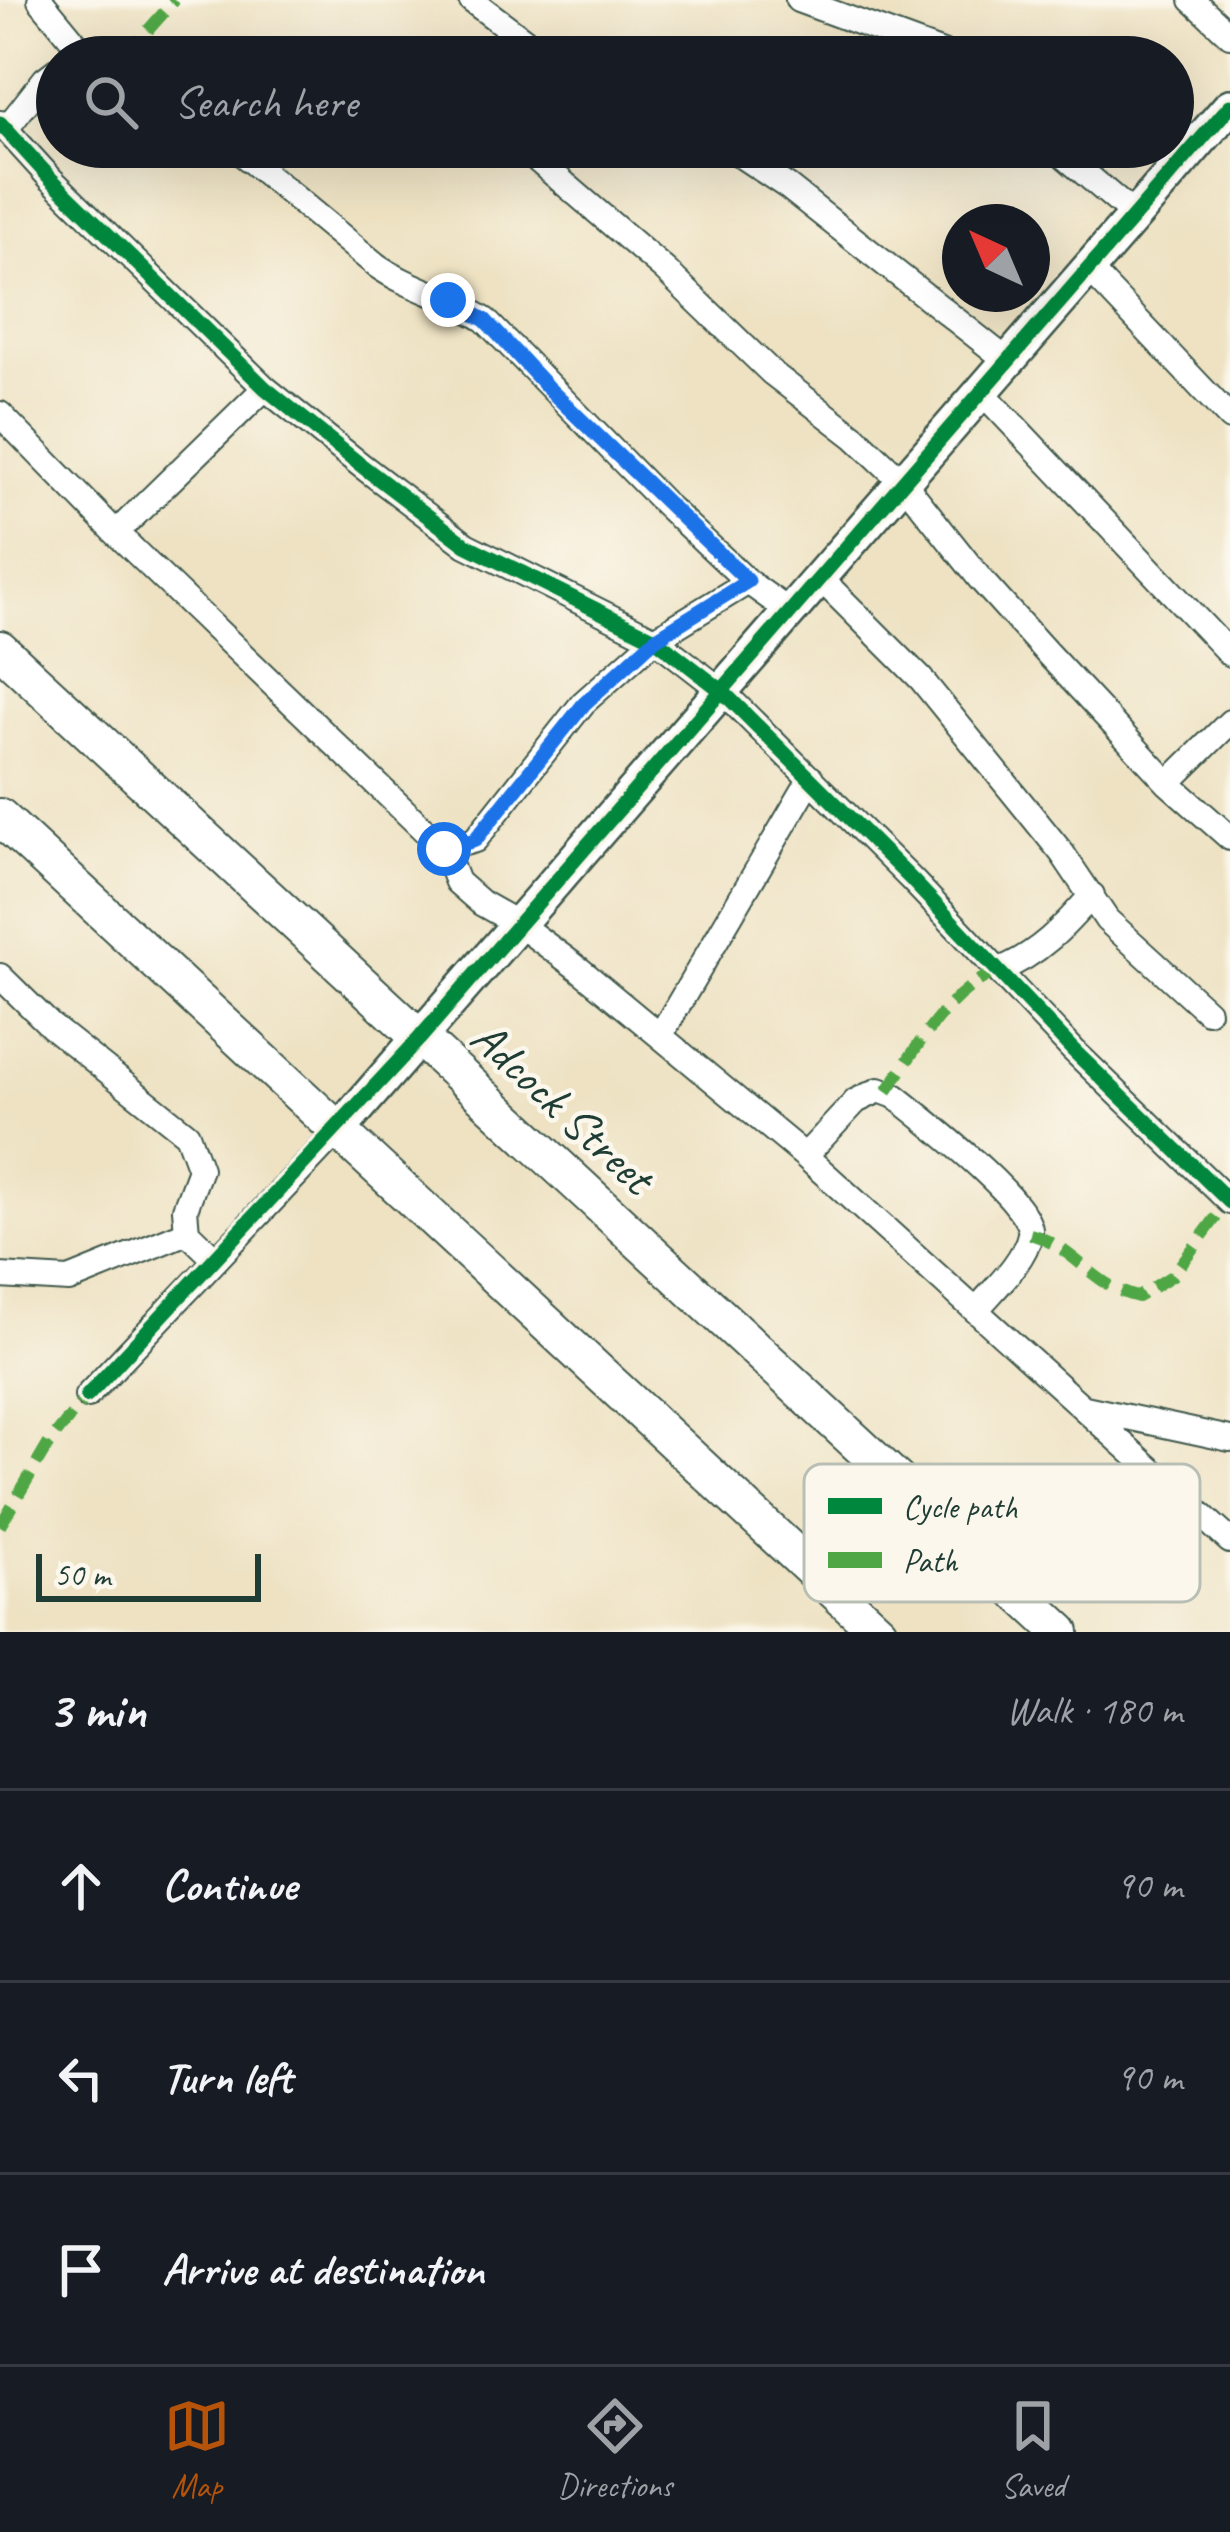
<!DOCTYPE html>
<meta charset="utf-8">
<style>
body{margin:0;font-family:Caveat,sans-serif;background:#20242c;color:#f1f3f6}
.compass{position:absolute;left:942px;top:204px;width:108px;height:108px;border-radius:50%;background:#171b24;box-shadow:0 12px 48px #0002;rotate:316deg}
.scale{position:absolute;left:36px;bottom:30px;width:225px;box-sizing:border-box;padding-left:12px;border:6px solid #1f3d34;border-top:0;font-size:33px;line-height:42px;white-space:nowrap;color:#1f3d34;-webkit-text-stroke:9px #fbf7ec;paint-order:stroke}
.stop{position:absolute;width:36px;height:36px;margin:-27px;border:9px solid #1a73e8;border-radius:50%;background:#fff}
.stop.end{background:#1a73e8;border-color:#fff;box-shadow:0 3px 12px #0008}
.list{margin:0;padding:0;list-style:none}
h2{display:flex;justify-content:space-between;align-items:center;height:156px;margin:0;padding:0 48px;font-size:51px}
h2 small{font-size:39px;font-weight:400;color:#9ea1a6}
.list li{display:grid;grid-template-columns:78px 1fr auto;gap:36px;align-items:center;box-sizing:border-box;height:192px;padding:0 48px;border-top:3px solid #363941}
.list b{display:block;font-size:45px;white-space:nowrap}
.list em{font-size:39px;font-style:normal;color:#9ea1a6}
.icon{flex:none;width:66px;height:66px;fill:none;stroke:currentColor;stroke-width:2;stroke-linecap:round;stroke-linejoin:round}
.map{position:relative;flex:none;width:1230px;height:1632px;overflow:hidden}
.search{position:absolute;background:#171b24;box-shadow:0 12px 48px #0002;left:36px;right:36px;top:36px;height:132px;display:flex;align-items:center;gap:30px;box-sizing:border-box;padding:0 42px;border-radius:66px;color:#9ea1a6;font-size:45px}
.sheet{height:732px;background:#171b24}
nav{display:flex;justify-content:space-around;align-items:center;box-sizing:border-box;height:168px;border-top:3px solid #363941;background:#171b24;font-size:33px;color:#9ea1a6}
nav a{display:grid;justify-items:center;gap:6px}
nav .on{color:#b45309}
.map>svg:first-child{display:block}
.lines{fill:none;stroke-linecap:round;stroke-linejoin:round}
.minor-casing{stroke:#3e5649;stroke-width:28}
.tertiary-casing{stroke:#3e5649;stroke-width:38}
.secondary-casing{stroke:#3e5649;stroke-width:40}
.minor{stroke:#fff;stroke-width:24}
.tertiary{stroke:#fff;stroke-width:33}
.secondary{stroke:#fff;stroke-width:36}
.quiet{stroke:#4fa644;stroke-width:12;stroke-dasharray:24 12;stroke-linecap:butt}
.cycleway-casing{stroke:#fbf7ec;stroke-width:22}
.cycleway{stroke:#00873e;stroke-width:15}
.route{stroke:#1a73e8;stroke-width:15}
.labels{text-anchor:middle;stroke-width:9;stroke-linejoin:round;paint-order:stroke}
.street-label{font-size:48px;fill:#1f3d34;stroke:#fbf7ec}
.key{fill:#fbf7ec;stroke:#b9bfb5;stroke-width:3}
.key-label{font-size:33px;fill:#1f3d34}
</style>
<div class="map">
<svg width="1230" height="1632" viewBox="0 0 1230 1632">
<rect width="100%" height="100%" fill="#fbf7ec"/>
<filter id="ink" filterUnits="userSpaceOnUse"><feTurbulence type="fractalNoise" baseFrequency=".00833" numOctaves="2"/><feDisplacementMap in="SourceGraphic" scale="24" xChannelSelector="R" yChannelSelector="G"/><feConvolveMatrix kernelMatrix="1 2 1 2 8 2 1 2 1" color-interpolation-filters="sRGB"/></filter>
<filter id="wash" filterUnits="userSpaceOnUse"><feTurbulence type="fractalNoise" baseFrequency=".004" numOctaves="4" result="noise"/><feDisplacementMap in="SourceGraphic" scale="48" xChannelSelector="R" yChannelSelector="G"/><feGaussianBlur stdDeviation="2.7" result="paint"/><feColorMatrix in="noise" values="0 0 0 0 0 0 0 0 0 0 0 0 0 0 0 0 0 1.4 0 .05"/><feComposite in="paint" operator="in"/></filter>
<g filter="url(#wash)">
<rect width="100%" height="100%" fill="#eee2c3"/>
</g>
<g filter="url(#ink)">
<g class="lines">
<!-- minor casing -->
<g class="minor-casing">
<path id="minor" d="M 40,0 L 87,57
M 471,0 L 547,57
M 798,0 L 953,57
M 1192,0 L 1230,35
M 0,123 L 51,179 L 265,388 L 362,466 L 466,545 L 655,639 L 722,691 L 913,881 L 1073,1050 L 1230,1202
M 6,129 L 45,79 L 57,70
M 234,147 L 376,265 C 410,289 450,297 485,320 L 666,505 L 748,582 L 790,612
M 522,147 L 665,270 L 772,373 L 855,437 L 904,483 L 981,580 L 1047,653 L 1168,783 L 1230,838
M 728,147 L 788,187 L 1009,362
M 1054,147 L 1135,216
M 1088,268 L 1230,418
M 982,392 L 1230,654
M 0,414 L 116,533 L 444,849 L 475,840 L 583,703 L 655,639 L 748,582
M 116,533 L 265,388
M 820,578 L 921,679 L 1062,853 L 1107,920 L 1207,1011
M 1168,783 L 1230,722
M 444,849 L 457,882 L 481,903 L 520,925 L 579,969 L 805,1156 L 1230,1541
M 999,970 C 1038,955 1065,926 1092,895
M 0,976 L 51,1026 L 187,1134 L 200,1169 L 185,1209 L 187,1232
M 660,1036 L 811,778
M 805,1156 L 856,1101 L 879,1090 L 895,1096 C 921,1117 1036,1205 1030,1234 C 1025,1261 993,1290 976,1310
M 0,1276 L 69,1280 L 187,1232 L 216,1260
M 87,1396 L 338,1131
M 1085,1408 L 1230,1439"/>
</g>
<!-- tertiary casing -->
<g class="tertiary-casing">
<path id="tertiary" d="M 338,1131 L 1230,106"/>
</g>
<!-- secondary casing -->
<g class="secondary-casing">
<path id="secondary" d="M 0,649 L 1061,1632
M 0,817 L 879,1632"/>
</g>
<!-- minor -->
<use href="#minor" class="minor"/>
<!-- tertiary -->
<use href="#tertiary" class="tertiary"/>
<!-- secondary -->
<use href="#secondary" class="secondary"/>
<!-- quiet -->
<path class="quiet" d="M 124,57 L 175,0
M 887,1091 C 920,1044 945,994 999,970
M 1030,1234 C 1072,1245 1095,1288 1138,1297 L 1173,1275 L 1229,1200
M 0,1526 L 49,1443 L 87,1396"/>
<!-- cycleway casing -->
<g class="cycleway-casing">
<path id="cycleway" d="M 0,123 L 51,179 L 265,388 L 362,466 L 466,545 L 655,639 L 722,691 L 913,881 L 1073,1050 L 1230,1202
M 87,1396 L 419,1039 L 1230,106"/>
</g>
<!-- cycleway -->
<use href="#cycleway" class="cycleway"/>
</g>
</g>
<g class="lines" filter="url(#ink)">
<!-- route -->
<path class="route" d="M 444,849 L 475,840 L 584,704 L 655,639 L 748,581 L 549,389 L 485,320 L 448,300"/>
</g>
<g class="labels">
<!-- street labels -->
<g class="street-label">
<text transform="translate(563 1106) rotate(43)" y="17">Adcock Street</text>
</g>
</g>
<!-- legend -->
<rect x="804" y="1464" width="396" height="138" rx="18" class="key"/>
<rect x="828" y="1498" width="54" height="16" fill="#00873e"/>
<rect x="828" y="1552" width="54" height="16" fill="#4fa644"/>
<g class="key-label">
<text x="903" y="1518">Cycle path</text>
<text x="903" y="1572">Path</text>
</g>
</svg>
<svg class="compass" viewBox="-18 -18 36 36"><path d="M0-13l5 13h-10z" fill="#e53935"/><path d="M0 13l5-13h-10z" fill="#9ea1a6"/></svg>
<div class="scale">50 m</div>
<div class="stop" style="left:444px;top:849px"></div>
<div class="stop end" style="left:448px;top:300px"></div>
<div class="search"><svg class="icon" aria-label="search" viewBox="0 0 24 24"><circle cx="10" cy="10" r="6"/><path d="M15 15l6 6"/></svg>Search here</div>
</div>
<section class="sheet">
<h2>3 min<small>Walk · 180 m</small></h2>
<ul class="list">
<li><svg class="icon" aria-label="ahead" viewBox="0 0 24 24"><path d="M12 20V5M6 11l6-6 6 6"/></svg><div><b>Continue</b></div><em>90 m</em></li>
<li><svg class="icon" aria-label="left" viewBox="0 0 24 24"><path d="M17 20v-9H6M10 6l-5 5 5 5"/></svg><div><b>Turn left</b></div><em>90 m</em></li>
<li><svg class="icon" aria-label="arrive" viewBox="0 0 24 24"><path d="M6 21V4h12l-3 4 3 4H6"/></svg><div><b>Arrive at destination</b></div></li>
</ul>
</section>
<nav>
<a class="on"><svg class="icon" aria-label="map" viewBox="0 0 24 24"><path d="M3 6l6-2 6 2 6-2v14l-6 2-6-2-6 2zM9 4v14M15 6v14"/></svg>Map</a>
<a><svg class="icon" aria-label="directions" viewBox="0 0 24 24"><path d="M12 3l9 9-9 9-9-9zM9 14v-3h6M13 9l2 2-2 2"/></svg>Directions</a>
<a><svg class="icon" aria-label="saved" viewBox="0 0 24 24"><path d="M7 4h10v16l-5-4-5 4z"/></svg>Saved</a>
</nav>
